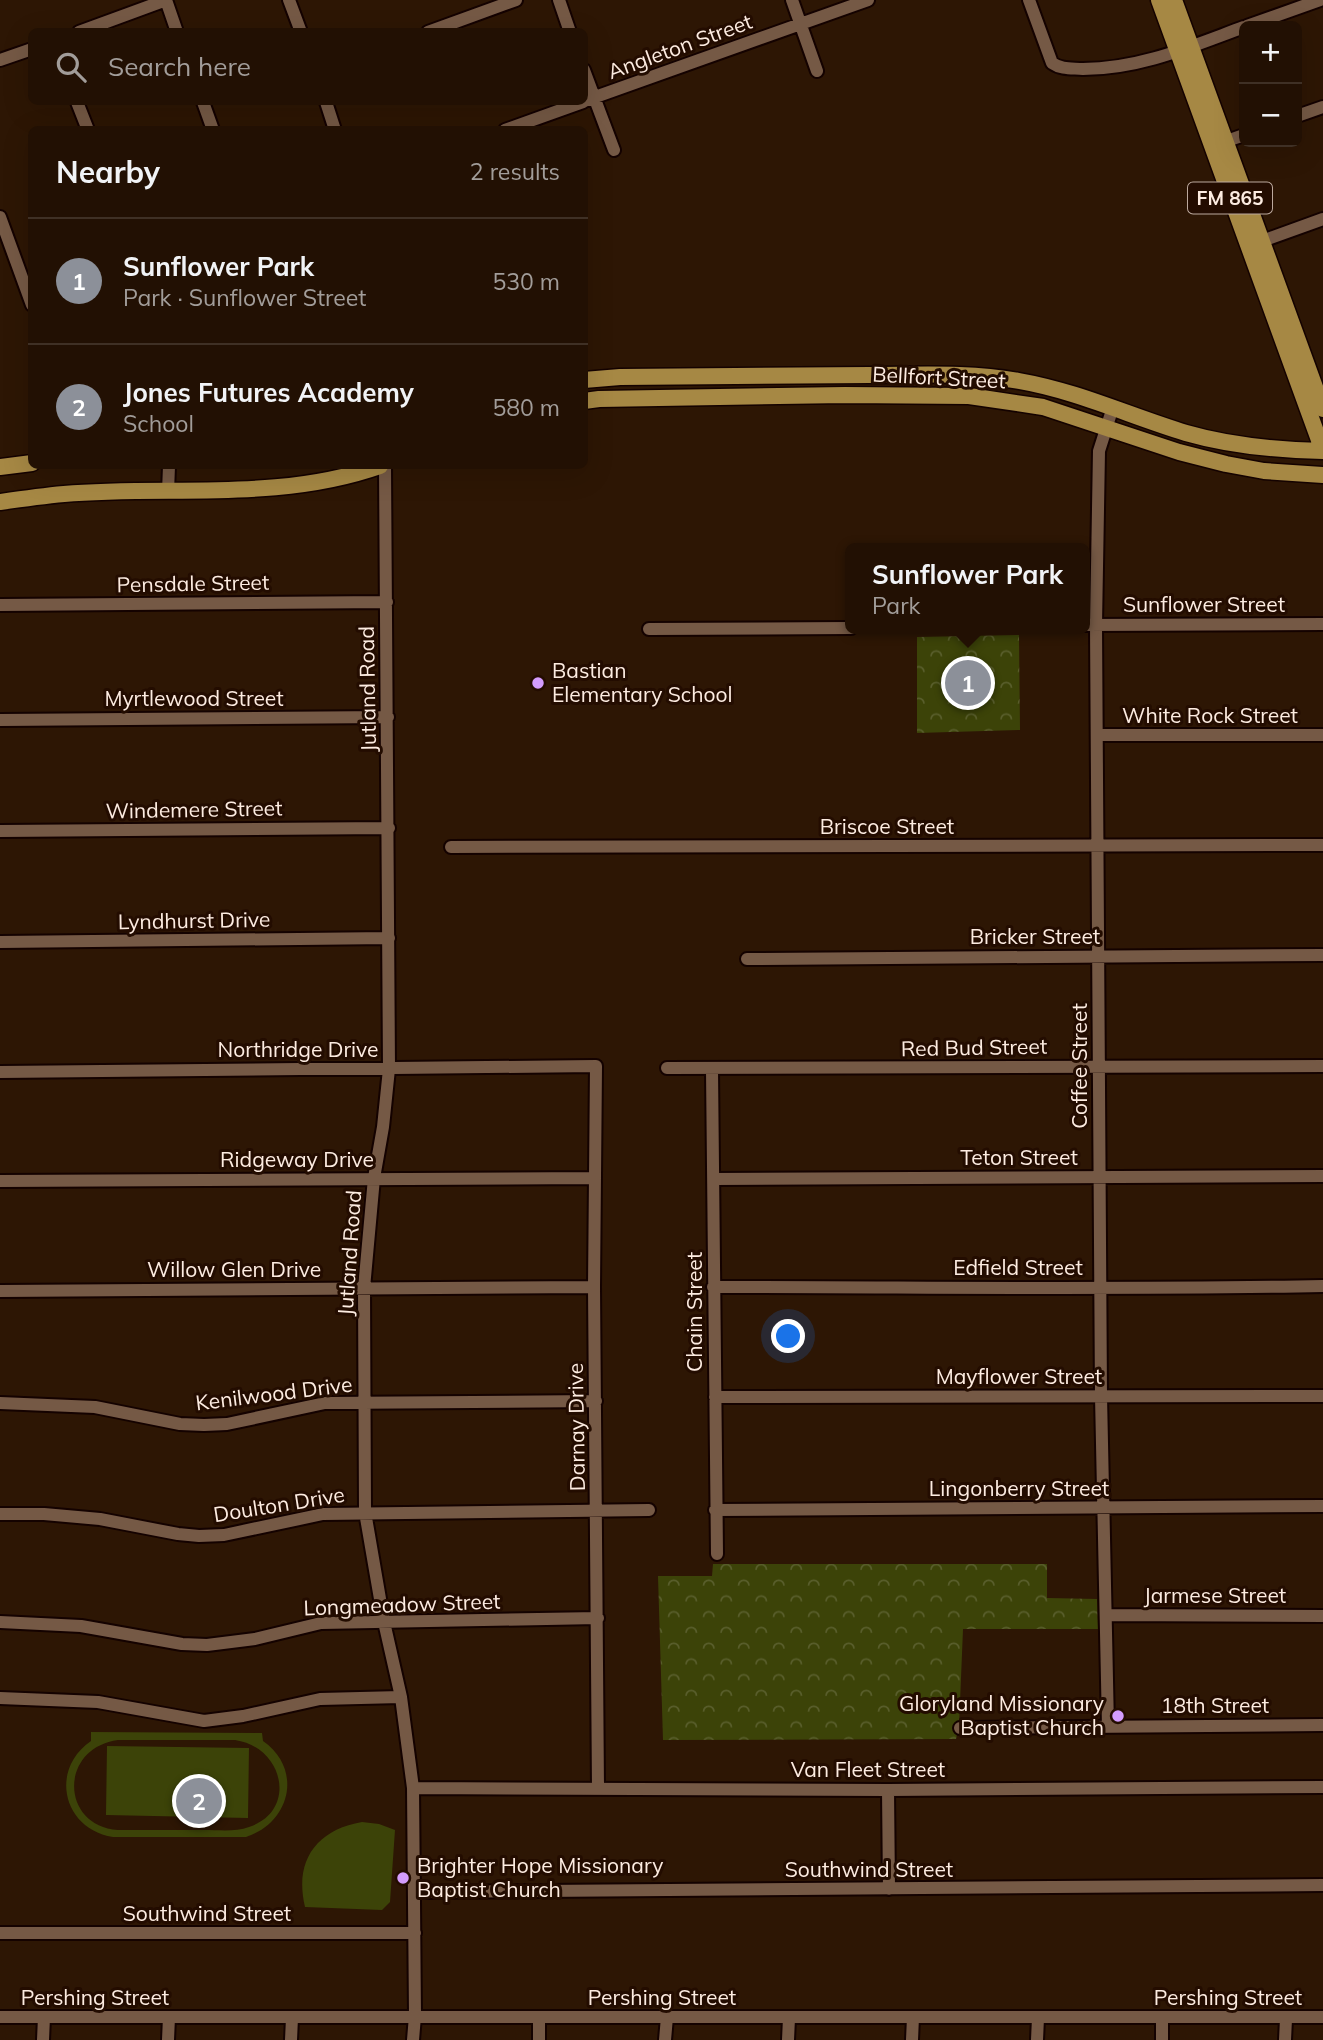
<!DOCTYPE html>
<meta charset="utf-8">
<style>
body{margin:0;font-family:Mulish,sans-serif;background:#2a190d;color:#f1f3f6}
.controls{position:absolute;right:21px;top:21px;display:grid;overflow:hidden;border-radius:10px;box-shadow:0 7px 28px #0002}
.controls button{width:63px;height:63px;display:grid;place-items:center;padding:0;border:0;border-bottom:2px solid #3f3025;background:#221003;color:#f1f3f6;font:35px sans-serif}
.you{position:absolute;left:789px;top:1337px;width:24px;height:24px;margin:-18px;border:5px solid #fff;border-radius:50%;background:#1a73e8;box-shadow:0 0 0 10px #1a73e833}
.badge{display:grid;place-items:center;width:46px;height:46px;border-radius:50%;background:#8c9099;color:#fff;font-size:23px;font-weight:700}
.pin{position:absolute;translate:-50% -50%;border:4px solid #fff;box-shadow:0 2px 7px #0006}
.popup{position:absolute;left:845px;top:543px;width:245px;height:91px;box-sizing:border-box;display:grid;place-content:center;border-radius:10px;background:#221003;filter:drop-shadow(0 2px 5px #0005);font-size:23px;white-space:nowrap;color:#a29d9a}
.popup b{font-size:26px;color:#f1f3f6}
.popup::after{content:'';position:absolute;left:50%;top:100%;margin-left:-14px;border:14px solid transparent;border-top-color:#221003}
.list{margin:0;padding:0;list-style:none}
h2{display:flex;justify-content:space-between;align-items:center;height:91px;margin:0;padding:0 28px;font-size:30px}
h2 small{font-size:23px;font-weight:400;color:#a29d9a}
.list li{display:grid;grid-template-columns:46px 1fr auto;gap:21px;align-items:center;box-sizing:border-box;height:126px;padding:0 28px;border-top:2px solid #3f3025}
.list b{display:block;font-size:26px;white-space:nowrap}
.list p{margin:0;font-size:23px;white-space:nowrap;color:#a29d9a}
.list em{font-size:23px;font-style:normal;color:#a29d9a}
.icon{flex:none;width:38px;height:38px;fill:none;stroke:currentColor;stroke-width:2;stroke-linecap:round;stroke-linejoin:round}
.map{position:relative;flex:none;width:1323px;height:2040px;overflow:hidden}
.search{position:absolute;background:#221003;box-shadow:0 7px 28px #0002;left:28px;top:28px;width:560px;height:77px;display:flex;align-items:center;gap:18px;box-sizing:border-box;padding:0 24px;border-radius:10px;color:#a29d9a;font-size:26px}
.panel{position:absolute;background:#221003;box-shadow:0 7px 28px #0002;left:28px;top:126px;width:560px;height:343px;border-radius:10px}
.map>svg:first-child{display:block}
.grass{fill:#3c4308;fill-rule:evenodd}
.park{fill:url(#park-crowns)}
.lines{fill:none;stroke-linecap:round;stroke-linejoin:round}
.minor-casing{stroke:#140200;stroke-width:16}
.major-casing{stroke:#140200;stroke-width:19}
.minor{stroke:#755945;stroke-width:12}
.major{stroke:#a68844;stroke-width:16}
.poi-dot{fill:#d39cfd;stroke:#230c00;stroke-width:2.5}
.labels{text-anchor:middle;stroke-width:6;stroke-linejoin:round;paint-order:stroke}
.shield{fill:#230c00;stroke:#bca99e;stroke-width:2}
.shield-label{font-size:19px;font-weight:bold;fill:#fdece1}
.street-label{font-size:21px;fill:#fdece1;stroke:#230c00}
.poi-label{font-size:21px;fill:#fdece1;stroke:#230c00;text-anchor:start}
</style>
<div class="map">
<svg width="1323" height="2040" viewBox="0 0 1323 2040">
<defs>
<pattern id="park-crowns" width="20" height="18" patternUnits="userSpaceOnUse" patternTransform="scale(1.75)"><rect width="20" height="18" fill="#3c4308"/><path d="M2 6a3 3 0 1 1 6 0M12 15a3 3 0 1 1 6 0" fill="none" stroke="#595e2c"/></pattern>
</defs>
<rect width="100%" height="100%" fill="#2d1604"/>
<!-- grass -->
<path class="grass" d="M 91,1732 L 262,1733 L 263,1741 C 303,1769 291,1822 246,1837 L 113,1837 C 63,1829 49,1770 91,1741 ZM 118,1740 L 235,1740 C 284,1747 298,1811 249,1827 C 236,1832 219,1830 205,1830 C 176,1830 147,1830 118,1830 C 60,1826 59,1748 118,1740 Z
M 107,1746 L 249,1748 L 248,1818 L 106,1815 Z
M 362,1822 L 379,1824 L 395,1830 L 390,1902 L 382,1910 L 305,1907 C 294,1861 316,1830 362,1822 Z"/>
<!-- park -->
<path class="park" d="M 1019,635 L 1020,730 L 917,733 L 917,637 Z
M 713,1564 L 1047,1564 L 1047,1598 L 1097,1599 L 1098,1629 L 963,1629 L 959,1726 L 956,1739 L 663,1740 L 658,1576 L 712,1576 Z"/>
<g class="lines">
<!-- minor casing -->
<g class="minor-casing">
<path id="minor" d="M 289,0 L 301,32
M 559,0 L 570,32
M 792,0 L 817,71
M 1029,0 L 1052,63 C 1062,70 1072,68 1083,69 C 1140,69 1192,46 1244,27
M 1247,26 L 1320,0
M 79,32 L 166,0 L 177,32
M 428,32 L 516,0
M 0,60 L 32,49
M 584,70 L 614,150
M 584,101 L 868,0
M 77,102 L 88,130
M 203,102 L 213,130
M 326,102 L 335,130
M 1297,116 L 1323,107
M 505,130 L 583,102
M 1218,144 L 1244,135
M 0,217 L 32,305
M 1254,244 L 1323,219
M 385,466 L 389,1069 L 383,1127 L 374,1178 L 364,1288 L 365,1512 L 384,1622 L 401,1697 L 413,1788 L 415,2016 L 413,2040
M 168,492 L 169,466
M 0,605 L 387,602
M 1085,625 L 1323,624
M 649,629 L 851,628
M 0,720 L 388,717
M 1098,735 L 1323,735
M 0,831 L 389,828
M 451,847 L 1323,845
M 0,942 L 389,938
M 747,959 L 1323,955
M 667,1068 L 1323,1066
M 712,1070 L 717,1554
M 0,1072 L 596,1066 L 594,1287 L 598,1788
M 714,1179 L 1323,1176
M 0,1181 L 595,1178
M 713,1287 C 917,1287 1120,1290 1323,1286
M 0,1291 L 594,1287
M 715,1397 L 1323,1396
M 0,1403 L 95,1407 L 180,1424 L 204,1425 L 227,1424 L 325,1403 L 596,1401
M 715,1510 L 1323,1506
M 0,1514 L 44,1514 L 100,1519 L 178,1534 L 199,1536 L 224,1535 L 323,1514 L 649,1510
M 1106,1615 L 1323,1616
M 0,1622 L 81,1626 L 182,1644 L 207,1645 L 255,1639 L 321,1623 L 598,1618
M 0,1698 L 98,1702 L 204,1721 L 243,1716 L 320,1699 L 401,1697
M 1108,1727 L 1101,1396 L 1096,625 L 1099,451 L 1113,407
M 960,1728 L 1323,1725
M 413,1788 L 888,1790 L 1323,1787
M 888,1790 L 889,1889
M 415,1892 L 1323,1885
M 0,1933 L 415,1933
M 0,2017 L 1323,2017
M 539,2017 L 539,2040
M 43,2040 L 44,2017
M 168,2040 L 169,2017
M 291,2040 L 292,2018
M 665,2040 L 667,2017
M 788,2040 L 789,2018
M 912,2040 L 913,2017
M 1037,2040 L 1038,2018
M 1162,2040 L 1162,2018
M 1285,2040 L 1286,2019"/>
</g>
<!-- major casing -->
<g class="major-casing">
<path id="major" d="M 1159,0 L 1323,451
M 1174,0 L 1323,409
M 584,380 L 620,377 C 704,376 787,375 870,375 C 919,375 970,372 1019,381 C 1077,391 1130,416 1186,433 C 1231,446 1276,450 1323,451
M 584,401 L 599,399 L 845,395 L 969,396 L 1043,407 L 1179,452 L 1226,464 L 1264,471 L 1323,475
M 0,467 L 32,463
M 0,502 C 21,499 43,496 64,494 C 169,485 278,502 380,466"/>
</g>
<!-- minor -->
<use href="#minor" class="minor"/>
<!-- major -->
<use href="#major" class="major"/>
</g>
<!-- markers -->
<g class="poi-dot">
<circle cx="538" cy="683" r="7"/>
<circle cx="1118" cy="1716" r="7"/>
<circle cx="403" cy="1878" r="7"/>
</g>
<g class="labels">
<!-- shield labels -->
<rect class="shield" x="1188" y="182.5" width="84" height="31" rx="5"/>
<g class="shield-label">
<text x="1230" y="205">FM 865</text>
</g>
<!-- street labels -->
<g class="street-label">
<text transform="translate(680 47) rotate(-20)" y="7">Angleton Street</text>
<text transform="translate(939 378) rotate(3)" y="7">Bellfort Street</text>
<text transform="translate(193 584) rotate(-1)" y="7">Pensdale Street</text>
<text x="1204" y="612">Sunflower Street</text>
<text transform="translate(368 689) rotate(-91)" y="7">Jutland Road</text>
<text x="194" y="706">Myrtlewood Street</text>
<text x="1210" y="723">White Rock Street</text>
<text transform="translate(194 810) rotate(-1)" y="7">Windemere Street</text>
<text x="887" y="834">Briscoe Street</text>
<text transform="translate(194 921) rotate(-1)" y="7">Lyndhurst Drive</text>
<text x="1035" y="944">Bricker Street</text>
<text transform="translate(974 1048) rotate(-1)" y="7">Red Bud Street</text>
<text x="298" y="1057">Northridge Drive</text>
<text transform="translate(1080 1066) rotate(-90)" y="7">Coffee Street</text>
<text x="1019" y="1165">Teton Street</text>
<text x="297" y="1167">Ridgeway Drive</text>
<text transform="translate(350 1253) rotate(-86)" y="7">Jutland Road</text>
<text x="1018" y="1275">Edfield Street</text>
<text x="234" y="1277">Willow Glen Drive</text>
<text transform="translate(695 1312) rotate(-90)" y="7">Chain Street</text>
<text x="1019" y="1384">Mayflower Street</text>
<text transform="translate(274 1394) rotate(-7)" y="7">Kenilwood Drive</text>
<text transform="translate(577 1427) rotate(-91)" y="7">Darnay Drive</text>
<text x="1019" y="1496">Lingonberry Street</text>
<text transform="translate(279 1505) rotate(-9)" y="7">Doulton Drive</text>
<text x="1215" y="1603">Jarmese Street</text>
<text transform="translate(402 1605) rotate(-2)" y="7">Longmeadow Street</text>
<text x="1215" y="1713">18th Street</text>
<text x="868" y="1777">Van Fleet Street</text>
<text x="869" y="1877">Southwind Street</text>
<text x="207" y="1921">Southwind Street</text>
<text x="95" y="2005">Pershing Street</text>
<text x="662" y="2005">Pershing Street</text>
<text x="1228" y="2005">Pershing Street</text>
</g>
<!-- poi labels -->
<g class="poi-label">
<text x="552" y="678">Bastian<tspan x="552" dy="24">Elementary School</tspan></text>
<text x="1104" y="1711" text-anchor="end">Gloryland Missionary<tspan x="1104" dy="24">Baptist Church</tspan></text>
<text x="417" y="1873">Brighter Hope Missionary<tspan x="417" dy="24">Baptist Church</tspan></text>
</g>
</g>
</svg>
<div class="controls">
<button>+</button>
<button>−</button>
</div>
<div class="you"></div>
<div class="pin badge" style="left:968px;top:683px">1</div>
<div class="popup"><b>Sunflower Park</b>Park</div>
<div class="pin badge" style="left:199px;top:1801px">2</div>
<div class="search"><svg class="icon" aria-label="search" viewBox="0 0 24 24"><circle cx="10" cy="10" r="6"/><path d="M15 15l6 6"/></svg>Search here</div>
<section class="panel">
<h2>Nearby<small>2 results</small></h2>
<ul class="list">
<li><span class="badge">1</span><div><b>Sunflower Park</b><p>Park · Sunflower Street</p></div><em>530 m</em></li>
<li><span class="badge">2</span><div><b>Jones Futures Academy</b><p>School</p></div><em>580 m</em></li>
</ul>
</section>
</div>
